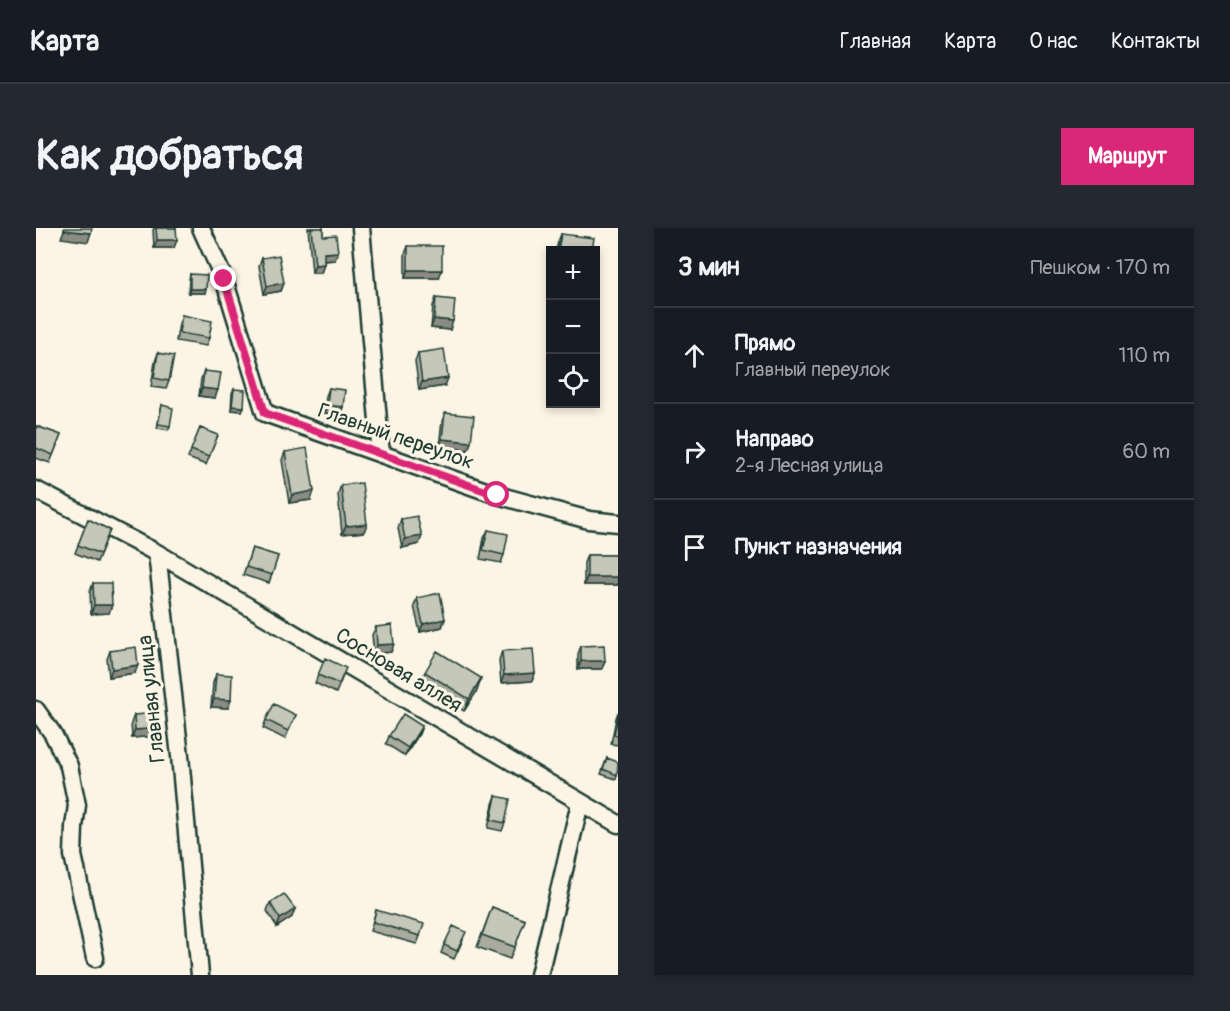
<!DOCTYPE html>
<html lang="ru">
<meta charset="utf-8">
<style>
body{margin:0;font-family:Pangolin,sans-serif;background:#242831;color:#f1f3f6}
.controls{position:absolute;right:18px;top:18px;display:grid;overflow:hidden;border-radius:0px;box-shadow:0 3px 9px #0003}
.controls button{width:54px;height:54px;display:grid;place-items:center;padding:0;border:0;border-bottom:2px solid #363941;background:#171b24;color:#f1f3f6;font:30px sans-serif}
.stop{position:absolute;width:18px;height:18px;margin:-14px;border:4px solid #db2777;border-radius:50%;background:#fff}
.stop.end{background:#db2777;border-color:#fff;box-shadow:0 2px 6px #0008}
.list{margin:0;padding:0;list-style:none}
h2{display:flex;justify-content:space-between;align-items:center;height:78px;margin:0;padding:0 24px;font-size:26px}
h2 small{font-size:20px;font-weight:400;color:#9ea1a6}
.list li{display:grid;grid-template-columns:39px 1fr auto;gap:18px;align-items:center;box-sizing:border-box;height:96px;padding:0 24px;border-top:2px solid #363941}
.list b{display:block;font-size:22px;white-space:nowrap}
.list p{margin:0;font-size:20px;white-space:nowrap;color:#9ea1a6}
.list em{font-size:20px;font-style:normal;color:#9ea1a6}
.icon{flex:none;width:33px;height:33px;fill:none;stroke:currentColor;stroke-width:2;stroke-linecap:round;stroke-linejoin:round}
.map{position:relative;flex:none;width:582px;height:747px;overflow:hidden;border-radius:0px}
header{display:flex;align-items:center;gap:36px;box-sizing:border-box;height:84px;padding:0 30px;background:#171b24;border-bottom:2px solid #363941}
header strong{font-size:28px}
nav{display:flex;gap:33px;margin-inline-start:auto;font-size:21px}
.intro{display:flex;align-items:center;justify-content:space-between;box-sizing:border-box;height:144px;padding:0 36px}
h1{margin:0;font-size:42px}
.button{padding:15px 27px;border-radius:0px;background:#db2777;color:#fff;font-size:21px;font-weight:700}
main{display:flex;gap:36px;padding:0 36px}
aside{flex:1;background:#171b24;border-radius:0px;box-shadow:0 3px 9px #0003}
.map>svg:first-child{display:block}
.lines{fill:none;stroke-linecap:round;stroke-linejoin:round}
.minor-casing{stroke:#1f3d34;stroke-width:21}
.minor{stroke:#fcf5e5;stroke-width:16}
.wall{fill:#a9ab9f;stroke:#1f3d34;stroke-width:1.5}
.shaded-wall{fill:#8a8b82;stroke:#1f3d34;stroke-width:1.5}
.building{fill:#c5c7b9;stroke:#1f3d34;stroke-width:1.5}
.route{stroke:#db2777;stroke-width:8}
.labels{text-anchor:middle;stroke-width:6;stroke-linejoin:round;paint-order:stroke}
.street-label{font-size:21px;fill:#1f3d34;stroke:#fcf5e5}
</style>
<header>
<strong>Карта</strong>
<nav><a>Главная</a><a>Карта</a><a>О нас</a><a>Контакты</a></nav>
</header>
<div class="intro"><h1>Как добраться</h1><a class="button">Маршрут</a></div>
<main>
<div class="map">
<svg width="582" height="747" viewBox="0 0 582 747">
<rect width="100%" height="100%" fill="#fcf5e5"/>
<filter id="ink" filterUnits="userSpaceOnUse"><feTurbulence type="fractalNoise" baseFrequency=".0167" numOctaves="2"/><feDisplacementMap in="SourceGraphic" scale="12" xChannelSelector="R" yChannelSelector="G"/><feConvolveMatrix kernelMatrix="1 2 1 2 8 2 1 2 1" color-interpolation-filters="sRGB"/></filter>
<g filter="url(#ink)">
<g class="lines">
<!-- minor casing -->
<g class="minor-casing">
<path id="minor" d="M 165,0 L 188,51 L 229,185 L 461,267 L 553,292 L 582,295
M 325,0 L 345,226
M 0,262 L 121,325 L 144,528 L 164,747
M 121,325 L 582,596
M 0,482 L 17,506 L 33,538 L 41,577 L 38,599 L 37,627 L 59,730
M 503,747 L 544,575"/>
</g>
<!-- minor -->
<use href="#minor" class="minor"/>
</g>
<!-- wall -->
<path class="wall" d="M 118,0 L 140,0 L 138,20 L 118,20 L 117,2 Z
M 272,0 L 287,0 L 287,8 L 299,32 L 288,33 L 288,36 L 285,45 L 276,45 Z
M 525,6 L 556,22 L 520,22 L 522,14 Z
M 372,18 L 403,50 L 369,50 L 369,26 Z
M 226,30 L 248,55 L 245,63 L 228,66 L 223,38 Z
M 154,46 L 170,61 L 169,65 L 152,65 L 153,51 Z
M 400,70 L 414,102 L 395,100 L 397,78 Z
M 146,87 L 173,110 L 170,118 L 140,113 L 143,96 Z
M 122,125 L 133,153 L 130,161 L 115,159 L 119,134 Z
M 382,125 L 409,158 L 383,162 L 379,133 Z
M 168,143 L 179,170 L 163,168 L 165,151 Z
M 293,160 L 307,179 L 304,187 L 288,185 L 290,168 Z
M 198,161 L 206,183 L 195,182 L 196,165 Z
M 126,177 L 134,198 L 132,202 L 121,200 Z
M 409,185 L 435,214 L 432,222 L 403,219 L 406,193 Z
M 0,198 L 25,207 L 14,235 L 0,230 Z
M 164,200 L 182,207 L 170,237 L 152,230 Z
M 249,224 L 275,272 L 253,275 L 246,232 Z
M 305,257 L 328,304 L 306,306 L 302,266 Z
M 52,291 L 74,302 L 61,334 L 39,325 Z
M 365,291 L 383,316 L 366,320 L 362,300 Z
M 452,302 L 468,327 L 465,335 L 444,331 L 448,310 Z
M 216,320 L 242,328 L 233,355 L 207,347 Z
M 551,327 L 582,327 L 582,357 L 548,357 L 548,335 Z
M 57,355 L 73,385 L 55,386 L 54,364 Z
M 381,370 L 409,391 L 406,399 L 384,404 L 378,378 Z
M 340,399 L 355,424 L 338,426 L 336,407 Z
M 545,418 L 569,433 L 566,441 L 542,441 L 542,426 Z
M 74,423 L 99,445 L 73,449 L 71,431 Z
M 466,423 L 499,445 L 496,453 L 465,455 L 463,432 Z
M 389,444 L 445,450 L 441,463 L 428,483 L 384,456 Z
M 180,446 L 195,472 L 192,480 L 175,479 L 177,455 Z
M 282,447 L 307,448 L 300,465 L 279,455 Z
M 582,484 L 582,517 L 575,516 L 580,490 Z
M 98,487 L 123,500 L 120,508 L 96,510 L 95,495 Z
M 260,487 L 249,511 L 227,500 L 230,492 Z
M 386,498 L 383,506 L 369,528 L 350,516 L 353,508 Z
M 571,530 L 582,544 L 580,551 L 565,546 Z
M 460,568 L 469,595 L 466,603 L 452,600 L 457,576 Z
M 234,675 L 256,689 L 241,699 L 231,683 Z
M 456,679 L 489,692 L 474,731 L 441,719 Z
M 340,682 L 384,708 L 381,716 L 334,703 Z
M 427,712 L 418,731 L 405,725 L 408,717 Z"/>
<!-- shaded-wall -->
<path class="shaded-wall" d="M 28,2 L 55,5 L 52,14 L 25,10 Z
M 121,12 L 141,12 L 138,20 L 118,20 Z
M 302,24 L 299,32 L 285,33 L 288,25 Z
M 288,36 L 285,45 L 276,45 L 279,37 Z
M 372,42 L 406,42 L 403,50 L 369,50 Z
M 248,55 L 245,63 L 228,66 L 231,58 Z
M 154,61 L 170,61 L 169,65 L 152,65 Z
M 398,91 L 417,93 L 414,102 L 395,100 Z
M 412,150 L 409,158 L 383,162 L 386,154 Z
M 166,160 L 182,162 L 179,170 L 163,168 Z
M 291,177 L 307,179 L 304,187 L 288,185 Z
M 196,178 L 208,179 L 206,183 L 195,182 Z
M 406,211 L 435,214 L 432,222 L 403,219 Z
M 278,263 L 275,272 L 253,275 L 256,267 Z
M 331,296 L 328,304 L 306,306 L 310,298 Z
M 386,308 L 383,316 L 366,320 L 369,311 Z
M 551,349 L 582,349 L 582,357 L 548,357 Z
M 58,377 L 76,377 L 73,385 L 55,386 Z
M 409,391 L 406,399 L 384,404 L 387,396 Z
M 358,416 L 355,424 L 338,426 L 341,417 Z
M 545,433 L 569,433 L 566,441 L 542,441 Z
M 102,437 L 99,445 L 73,449 L 76,441 Z
M 499,445 L 496,453 L 465,455 L 468,447 Z
M 445,450 L 441,463 L 428,483 L 433,471 Z
M 178,471 L 195,472 L 192,480 L 175,479 Z
M 386,498 L 383,506 L 369,528 L 372,520 Z
M 123,500 L 120,508 L 96,510 L 99,502 Z
M 259,681 L 256,689 L 241,699 L 244,691 Z"/>
<!-- building -->
<path class="building" d="M 28,0 L 56,0 L 55,5 L 28,2 Z
M 120,0 L 140,0 L 141,12 L 121,12 Z
M 275,0 L 287,0 L 287,8 L 300,7 L 302,24 L 288,25 L 288,36 L 279,37 Z
M 525,6 L 558,10 L 556,22 L 522,22 Z
M 372,18 L 406,18 L 406,42 L 372,42 Z
M 243,27 L 248,55 L 231,58 L 226,30 Z
M 154,46 L 171,47 L 170,61 L 154,61 Z
M 400,70 L 419,72 L 417,93 L 398,91 Z
M 146,87 L 176,93 L 173,110 L 143,105 Z
M 408,121 L 412,150 L 386,154 L 382,125 Z
M 122,125 L 138,128 L 133,153 L 118,150 Z
M 168,143 L 185,145 L 182,162 L 166,160 Z
M 293,160 L 309,162 L 307,179 L 291,177 Z
M 198,161 L 209,162 L 208,179 L 196,178 Z
M 126,177 L 137,180 L 134,198 L 122,196 Z
M 409,185 L 438,188 L 435,214 L 406,211 Z
M 0,198 L 25,207 L 17,227 L 0,220 Z
M 164,200 L 182,207 L 173,229 L 155,222 Z
M 271,220 L 278,263 L 256,267 L 249,224 Z
M 326,255 L 331,296 L 310,298 L 305,257 Z
M 381,288 L 386,308 L 369,311 L 365,291 Z
M 52,291 L 74,302 L 64,326 L 42,317 Z
M 452,302 L 472,306 L 468,327 L 447,322 Z
M 216,320 L 242,328 L 236,347 L 210,339 Z
M 551,327 L 582,327 L 582,349 L 551,349 Z
M 57,355 L 75,355 L 76,377 L 58,377 Z
M 404,365 L 409,391 L 387,396 L 381,370 Z
M 356,397 L 358,416 L 341,417 L 340,399 Z
M 568,417 L 569,433 L 545,433 L 545,418 Z
M 100,419 L 102,437 L 76,441 L 74,423 Z
M 497,421 L 499,445 L 468,447 L 466,423 Z
M 401,423 L 445,450 L 433,471 L 389,444 Z
M 289,430 L 310,440 L 303,456 L 282,447 Z
M 180,446 L 196,447 L 195,472 L 178,471 Z
M 238,476 L 260,487 L 252,503 L 230,492 Z
M 122,485 L 123,500 L 99,502 L 98,487 Z
M 367,486 L 386,498 L 372,520 L 353,508 Z
M 582,487 L 582,508 L 578,507 Z
M 571,530 L 582,534 L 581,547 L 567,541 Z
M 460,568 L 474,571 L 469,595 L 455,592 Z
M 248,666 L 259,681 L 244,691 L 234,675 Z
M 456,679 L 489,692 L 479,719 L 446,707 Z
M 340,682 L 388,696 L 384,708 L 337,694 Z
M 417,698 L 430,704 L 421,723 L 408,717 Z"/>
</g>
<g class="lines" filter="url(#ink)">
<!-- route -->
<path class="route" d="M 188,51 L 229,185 L 461,267"/>
</g>
<g class="labels">
<!-- street labels -->
<g class="street-label">
<text transform="translate(360 208) rotate(19)" y="7">Главный переулок</text>
<text transform="translate(363 442) rotate(31)" y="7">Сосновая аллея</text>
<text transform="translate(115 471) rotate(-96)" y="7">Главная улица</text>
</g>
</g>
</svg>
<div class="controls">
<button>+</button>
<button>−</button>
<button><svg class="icon" aria-label="locate" viewBox="0 0 24 24"><circle cx="12" cy="12" r="6"/><path d="M12 2v4M12 18v4M2 12h4M18 12h4"/></svg></button>
</div>
<div class="stop" style="left:461px;top:267px"></div>
<div class="stop end" style="left:188px;top:51px"></div>
</div>
<aside>
<h2>3 мин<small>Пешком · 170 m</small></h2>
<ul class="list">
<li><svg class="icon" aria-label="ahead" viewBox="0 0 24 24"><path d="M12 20V5M6 11l6-6 6 6"/></svg><div><b>Прямо</b><p>Главный переулок</p></div><em>110 m</em></li>
<li><svg class="icon" aria-label="right" viewBox="0 0 24 24"><path d="M7 20v-9h11M14 6l5 5-5 5"/></svg><div><b>Направо</b><p>2-я Лесная улица</p></div><em>60 m</em></li>
<li><svg class="icon" aria-label="arrive" viewBox="0 0 24 24"><path d="M6 21V4h12l-3 4 3 4H6"/></svg><div><b>Пункт назначения</b></div></li>
</ul>
</aside>
</main>
